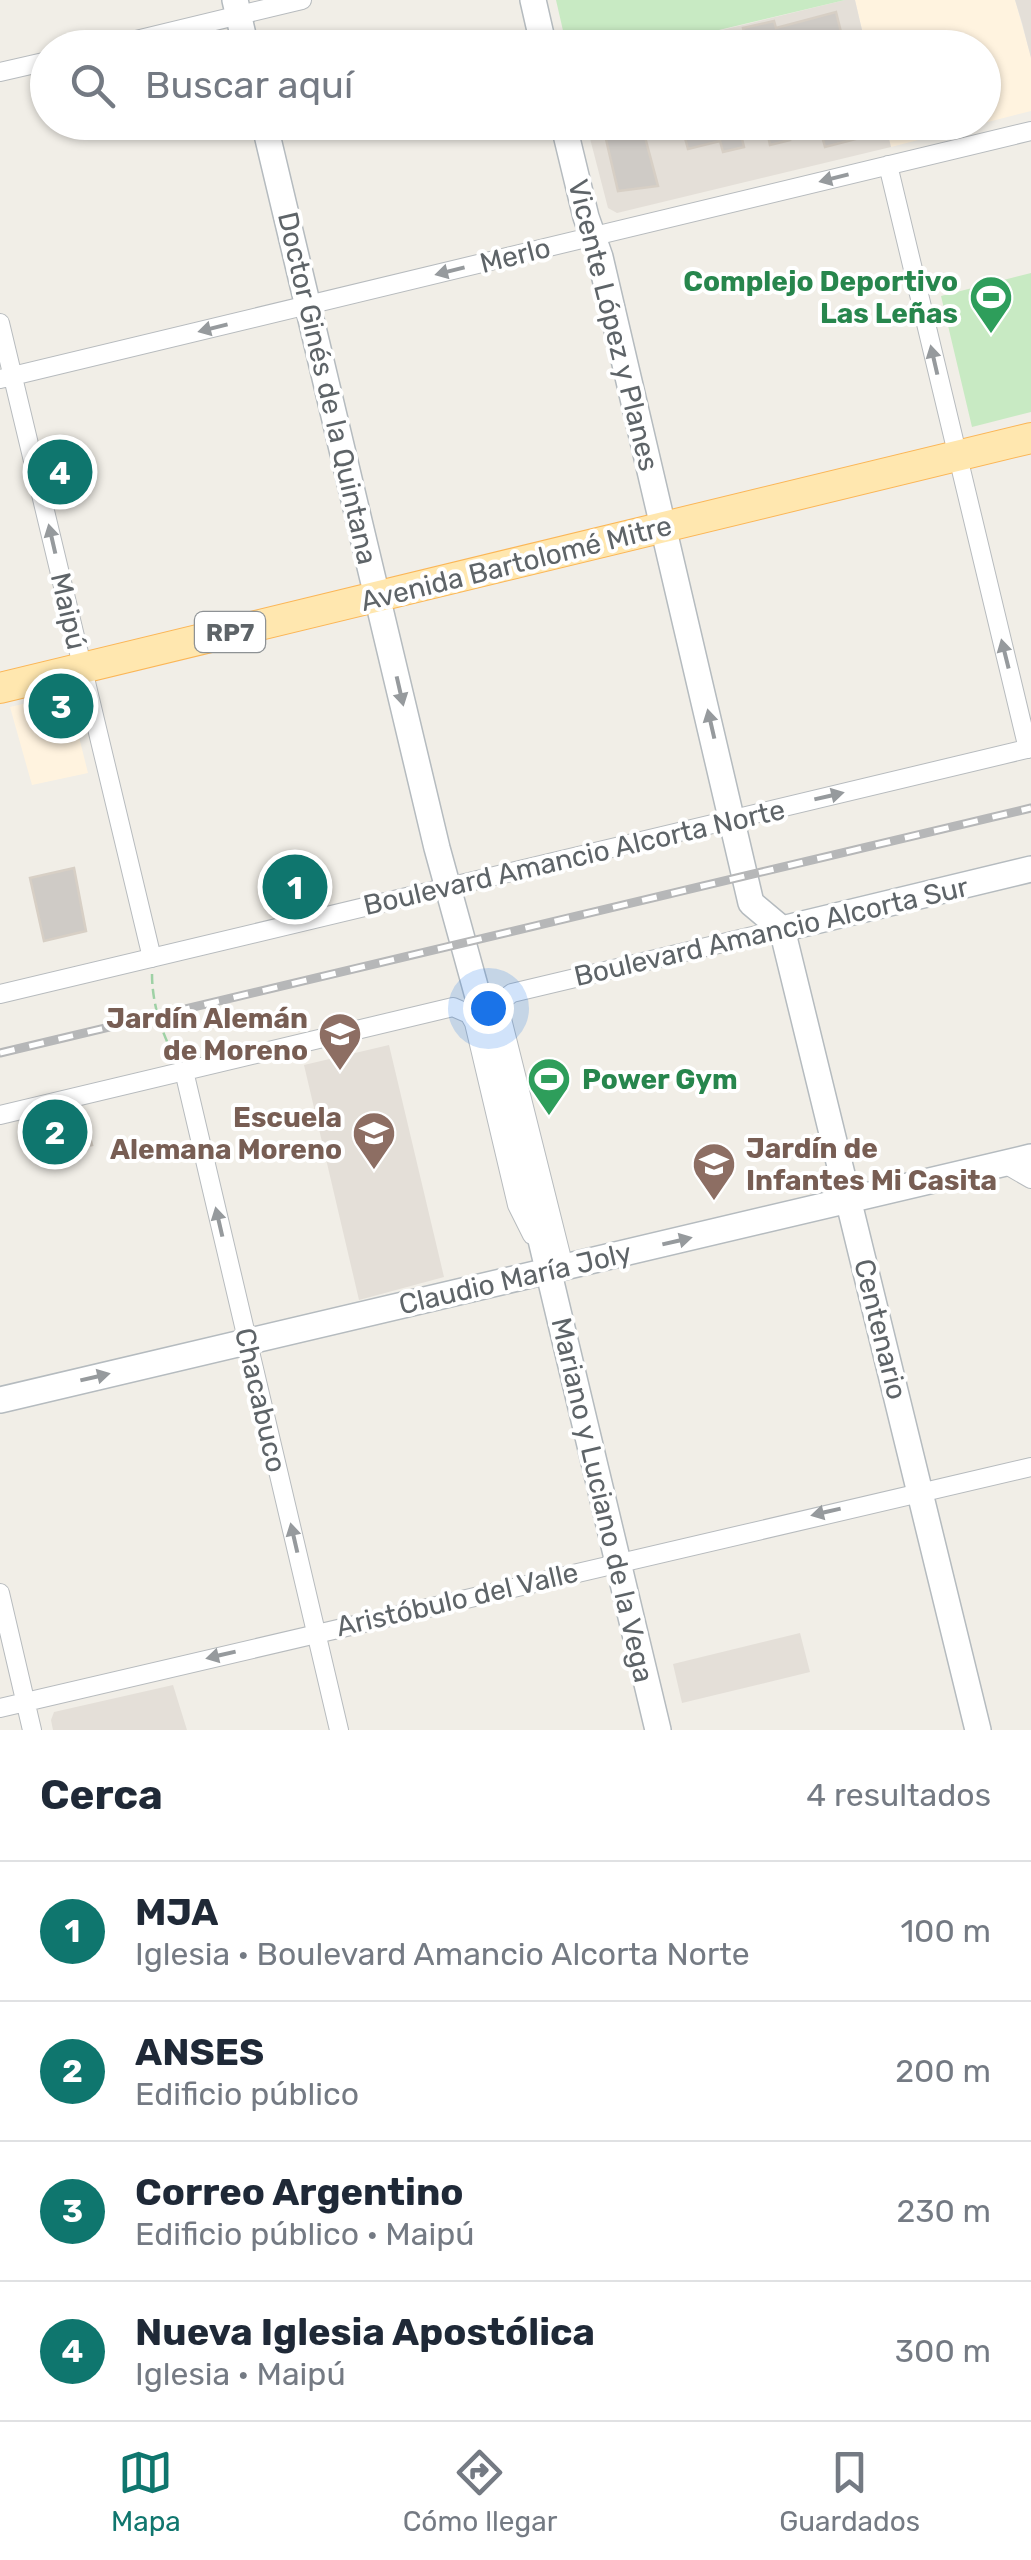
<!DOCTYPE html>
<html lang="es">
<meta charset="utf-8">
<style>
body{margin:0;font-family:Rubik,sans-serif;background:#f2f2f3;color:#1f2937}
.you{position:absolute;left:488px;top:1008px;width:35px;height:35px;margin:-25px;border:8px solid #fff;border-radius:50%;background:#1a73e8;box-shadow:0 0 0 15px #1a73e833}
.badge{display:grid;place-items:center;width:65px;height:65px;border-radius:50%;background:#0f766e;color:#fff;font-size:32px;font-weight:700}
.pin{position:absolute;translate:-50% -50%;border:5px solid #fff;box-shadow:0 2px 10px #0006}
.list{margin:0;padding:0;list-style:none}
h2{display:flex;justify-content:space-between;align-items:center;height:130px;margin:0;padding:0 40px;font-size:42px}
h2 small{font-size:32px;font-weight:400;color:#747a83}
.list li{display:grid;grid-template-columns:65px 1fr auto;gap:30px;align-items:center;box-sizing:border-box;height:140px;padding:0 40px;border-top:2px solid #e0e1e3}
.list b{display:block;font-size:38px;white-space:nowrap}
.list p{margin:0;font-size:32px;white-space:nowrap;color:#747a83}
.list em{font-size:32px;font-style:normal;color:#747a83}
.icon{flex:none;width:55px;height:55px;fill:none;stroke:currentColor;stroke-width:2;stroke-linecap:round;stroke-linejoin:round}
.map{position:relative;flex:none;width:1031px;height:1730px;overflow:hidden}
.search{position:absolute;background:#fff;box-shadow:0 2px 8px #0004;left:30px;right:30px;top:30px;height:110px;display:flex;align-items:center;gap:25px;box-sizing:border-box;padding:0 35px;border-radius:55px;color:#747a83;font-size:38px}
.sheet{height:690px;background:#fff}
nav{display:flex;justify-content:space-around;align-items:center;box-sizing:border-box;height:140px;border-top:2px solid #e0e1e3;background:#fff;font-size:28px;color:#747a83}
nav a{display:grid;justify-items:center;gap:5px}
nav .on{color:#0f766e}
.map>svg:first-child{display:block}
.commercial{fill:#fff3df}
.education{fill:#e4dfd8}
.green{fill:#c8eac3}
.building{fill:#cfcbc6;stroke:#d7cfc5;stroke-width:2.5}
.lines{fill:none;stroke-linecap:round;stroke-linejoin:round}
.street-casing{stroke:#b7bbbe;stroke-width:20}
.secondary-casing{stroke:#b5bbbf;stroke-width:28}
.primary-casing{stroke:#fbb657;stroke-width:32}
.path{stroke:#9ed1a5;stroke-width:2.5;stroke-dasharray:10 5;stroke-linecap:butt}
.street{stroke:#fff;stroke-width:18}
.secondary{stroke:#fff;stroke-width:25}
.primary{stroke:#ffe7af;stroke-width:30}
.rail-casing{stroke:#b6b7b8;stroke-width:9}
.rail{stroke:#fff;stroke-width:5;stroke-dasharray:15;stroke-linecap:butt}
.oneway{fill:#969a9d}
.labels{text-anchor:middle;stroke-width:8;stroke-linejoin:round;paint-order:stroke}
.shield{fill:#fff;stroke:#8e9295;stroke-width:2.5}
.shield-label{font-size:25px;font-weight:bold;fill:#5e6468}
.street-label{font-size:28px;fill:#5e6468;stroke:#fff}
.leisure-label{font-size:28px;font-weight:bold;fill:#27864d;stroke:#fff;text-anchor:end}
.education-label{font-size:28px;font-weight:bold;fill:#785e54;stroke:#fff;text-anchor:end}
</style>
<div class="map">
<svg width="1031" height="1730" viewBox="0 0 1031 1730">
<rect width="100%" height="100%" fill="#f1eee7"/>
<!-- commercial -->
<path class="commercial" d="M 855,0 L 1015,0 L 1031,57 L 1031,111 L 891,147 L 885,123 L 984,122 L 984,48 L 866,47 Z
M 68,693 L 88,773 L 32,785 L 10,707 Z"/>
<!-- education -->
<path class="education" d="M 845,0 L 855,0 L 866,47 L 648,48 Z
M 1015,0 L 1031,0 L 1031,58 L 1022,23 Z
M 586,123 L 885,123 L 891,147 L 617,213 L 608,208 Z
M 389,1045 L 444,1277 L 359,1300 L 304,1065 Z
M 800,1633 L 810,1672 L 682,1703 L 673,1664 Z
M 173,1685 L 187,1730 L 53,1730 L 51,1720 L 54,1712 Z"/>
<!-- green -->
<path class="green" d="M 556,0 L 845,0 L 648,47 L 567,48 Z
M 1031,273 L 1031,412 L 972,427 L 941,296 Z"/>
<!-- building -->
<path class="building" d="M 836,12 L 845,48 L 748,48 L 743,28 L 774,21 L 776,28 Z
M 602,122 L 641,122 L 658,186 L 618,191 Z
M 688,122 L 738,122 L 744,147 L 723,152 L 720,141 L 688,149 L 685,138 L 691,136 Z
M 765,122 L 864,122 L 867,136 L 825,147 L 820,129 L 789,136 L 790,140 L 770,145 Z
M 74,868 L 86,931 L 44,941 L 30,878 Z
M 83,1112 L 92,1145 L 73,1149 L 65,1116 Z"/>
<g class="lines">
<!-- street casing -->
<g class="street-casing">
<path id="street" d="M 103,48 L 302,0
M 0,72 L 48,61
M 888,165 L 1028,749
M 0,323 L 152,958
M 0,379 L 1031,131
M 0,994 L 1031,748
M 184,1071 L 339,1730
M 0,1115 L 453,1007 L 469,1014 L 474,1023 L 517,1205 L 532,1235
M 1005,1164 L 1031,1179
M 564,1267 L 501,1015 L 504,999 L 512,993 L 782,929
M 0,1593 L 32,1730
M 0,1708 L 1031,1467"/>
</g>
<!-- secondary casing -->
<g class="secondary-casing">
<path id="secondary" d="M 235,0 L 246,48
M 533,0 L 544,48
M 264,122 L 437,848 L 515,1131 L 658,1730
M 563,122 L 586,217 L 600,257 L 751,903 L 782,929
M 782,929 L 978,1730
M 782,929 L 1031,869
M 0,1400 L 1031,1157"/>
</g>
<!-- primary casing -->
<g class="primary-casing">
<path id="primary" d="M 0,688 L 1031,438"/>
</g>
<!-- path -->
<path class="path" d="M 152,974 C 152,1002 161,1033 175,1057"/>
<!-- street -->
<use href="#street" class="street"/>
<!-- secondary -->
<use href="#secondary" class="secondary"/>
<!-- primary -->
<use href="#primary" class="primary"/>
<!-- rail casing -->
<g class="rail-casing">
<path id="rail" d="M 0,1053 L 1031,808"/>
</g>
<!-- rail -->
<use href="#rail" class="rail"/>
</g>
<!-- one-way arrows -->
<defs><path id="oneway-solid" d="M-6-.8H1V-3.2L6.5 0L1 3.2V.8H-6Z" transform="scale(2.5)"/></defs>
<g class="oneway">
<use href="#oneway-solid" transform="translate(834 178) rotate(166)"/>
<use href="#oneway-solid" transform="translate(450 271) rotate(166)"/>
<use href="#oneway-solid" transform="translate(213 328) rotate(166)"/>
<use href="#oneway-solid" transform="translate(934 360) rotate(-103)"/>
<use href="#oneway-solid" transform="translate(52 539) rotate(-103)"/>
<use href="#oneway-solid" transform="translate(1005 654) rotate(-104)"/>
<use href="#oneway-solid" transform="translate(400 691) rotate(77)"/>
<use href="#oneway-solid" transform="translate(711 724) rotate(-103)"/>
<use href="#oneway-solid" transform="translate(829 796) rotate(-13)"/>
<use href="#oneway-solid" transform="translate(219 1222) rotate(-103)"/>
<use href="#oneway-solid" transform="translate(677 1241) rotate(-13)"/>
<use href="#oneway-solid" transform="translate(95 1377) rotate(-13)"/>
<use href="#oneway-solid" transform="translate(826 1512) rotate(167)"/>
<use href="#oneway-solid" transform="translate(294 1538) rotate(-103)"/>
<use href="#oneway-solid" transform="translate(221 1655) rotate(167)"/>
</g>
<!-- icons -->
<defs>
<g id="stadium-pin" transform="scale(2.25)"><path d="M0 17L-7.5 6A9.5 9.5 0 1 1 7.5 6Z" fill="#2e9e5b" stroke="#fff"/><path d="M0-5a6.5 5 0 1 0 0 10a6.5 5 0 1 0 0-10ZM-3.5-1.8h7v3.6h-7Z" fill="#fff"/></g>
<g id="school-pin" transform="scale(2.25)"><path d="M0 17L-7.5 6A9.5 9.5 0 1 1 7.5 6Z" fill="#8d6e63" stroke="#fff"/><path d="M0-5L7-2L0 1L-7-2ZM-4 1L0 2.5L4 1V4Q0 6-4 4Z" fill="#fff"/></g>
</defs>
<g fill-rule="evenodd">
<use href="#stadium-pin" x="991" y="297"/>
<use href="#school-pin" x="340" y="1034"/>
<use href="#stadium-pin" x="549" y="1079"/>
<use href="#school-pin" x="374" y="1133"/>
<use href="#school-pin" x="714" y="1164"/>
</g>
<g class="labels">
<!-- shield labels -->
<rect class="shield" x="195" y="612" width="70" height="40" rx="8"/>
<g class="shield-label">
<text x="230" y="641">RP7</text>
</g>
<!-- street labels -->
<g class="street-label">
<text transform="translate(515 255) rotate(-14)" y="10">Merlo</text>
<text transform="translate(614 325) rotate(76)" y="10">Vicente López y Planes</text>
<text transform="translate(328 388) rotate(77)" y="10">Doctor Ginés de la Quintana</text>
<text transform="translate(516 563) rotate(-14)" y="10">Avenida Bartolomé Mitre</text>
<text transform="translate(69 611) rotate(77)" y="10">Maipú</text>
<text transform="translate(574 857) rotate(-13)" y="10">Boulevard Amancio Alcorta Norte</text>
<text transform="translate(771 931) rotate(-13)" y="10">Boulevard Amancio Alcorta Sur</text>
<text transform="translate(515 1278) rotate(-13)" y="10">Claudio María Joly</text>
<text transform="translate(881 1329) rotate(76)" y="10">Centenario</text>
<text transform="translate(261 1400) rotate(77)" y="10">Chacabuco</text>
<text transform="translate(603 1500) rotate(77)" y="10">Mariano y Luciano de la Vega</text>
<text transform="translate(457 1599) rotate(-13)" y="10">Aristóbulo del Valle</text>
</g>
<!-- leisure labels -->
<g class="leisure-label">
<text x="958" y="291">Complejo Deportivo<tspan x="958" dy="32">Las Leñas</tspan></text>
<text x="582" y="1089" text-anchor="start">Power Gym</text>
</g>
<!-- education labels -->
<g class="education-label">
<text x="308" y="1028">Jardín Alemán<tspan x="308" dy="32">de Moreno</tspan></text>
<text x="342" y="1127">Escuela<tspan x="342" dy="32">Alemana Moreno</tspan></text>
<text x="746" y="1158" text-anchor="start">Jardín de<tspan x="746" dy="32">Infantes Mi Casita</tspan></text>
</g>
</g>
</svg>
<div class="you"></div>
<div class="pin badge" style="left:295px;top:887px">1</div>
<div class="pin badge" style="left:55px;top:1132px">2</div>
<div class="pin badge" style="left:61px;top:706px">3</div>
<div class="pin badge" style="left:60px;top:472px">4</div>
<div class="search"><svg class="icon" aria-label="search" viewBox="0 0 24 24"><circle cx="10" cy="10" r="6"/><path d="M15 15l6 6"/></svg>Buscar aquí</div>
</div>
<section class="sheet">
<h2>Cerca<small>4 resultados</small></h2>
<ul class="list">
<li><span class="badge">1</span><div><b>MJA</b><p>Iglesia · Boulevard Amancio Alcorta Norte</p></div><em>100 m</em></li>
<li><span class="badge">2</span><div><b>ANSES</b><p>Edificio público</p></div><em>200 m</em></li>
<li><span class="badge">3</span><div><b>Correo Argentino</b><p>Edificio público · Maipú</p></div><em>230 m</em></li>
<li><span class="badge">4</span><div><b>Nueva Iglesia Apostólica</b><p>Iglesia · Maipú</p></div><em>300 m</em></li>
</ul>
</section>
<nav>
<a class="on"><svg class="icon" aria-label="map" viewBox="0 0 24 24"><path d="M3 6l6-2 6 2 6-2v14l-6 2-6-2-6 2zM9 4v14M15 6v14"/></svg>Mapa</a>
<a><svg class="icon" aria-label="directions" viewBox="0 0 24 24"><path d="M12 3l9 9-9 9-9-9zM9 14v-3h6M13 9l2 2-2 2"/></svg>Cómo llegar</a>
<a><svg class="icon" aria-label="saved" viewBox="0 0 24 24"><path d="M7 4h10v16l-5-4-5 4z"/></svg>Guardados</a>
</nav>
